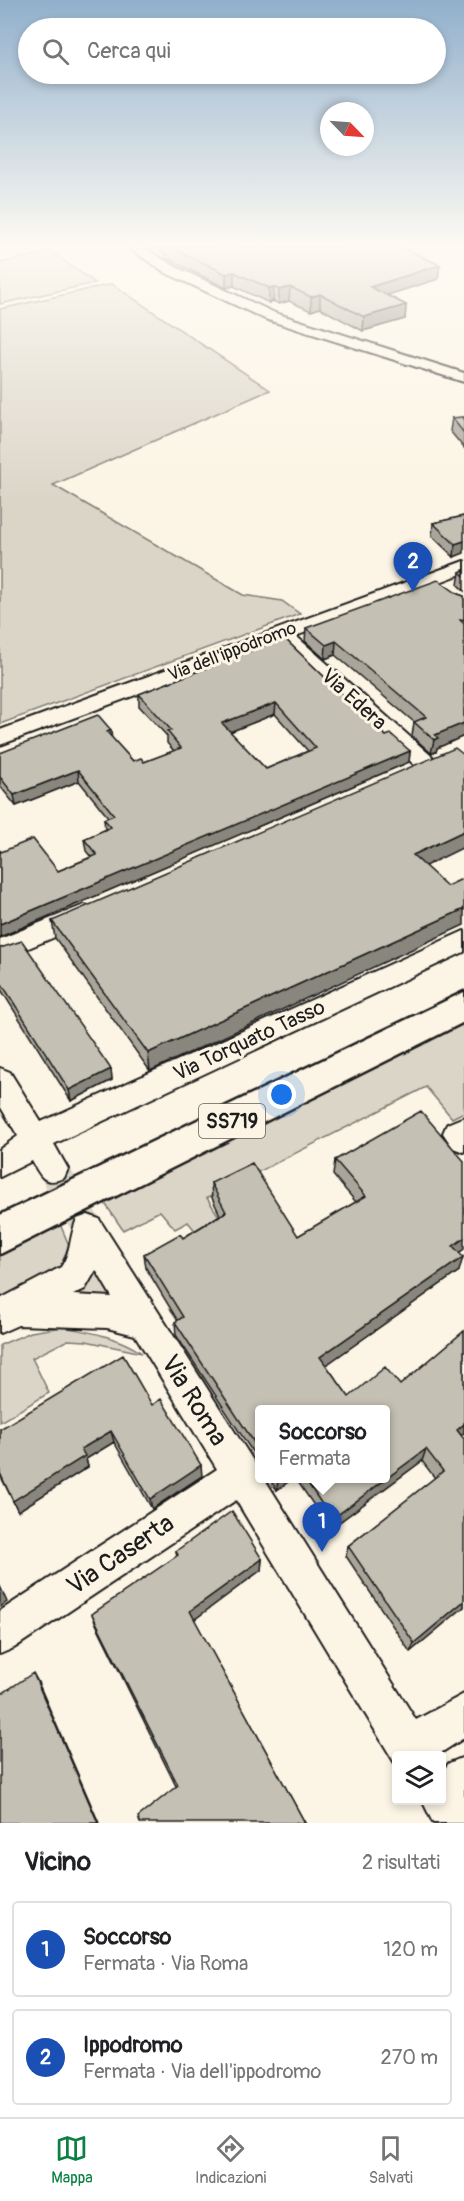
<!DOCTYPE html>
<html lang="it">
<meta charset="utf-8">
<style>
body{margin:0;font-family:Pangolin,sans-serif;background:#f2f2f2;color:#202124}
.controls{position:absolute;right:18px;bottom:18px;display:grid;overflow:hidden;border-radius:6px;box-shadow:0 3px 9px #0003}
.controls button{width:54px;height:54px;display:grid;place-items:center;padding:0;border:0;border-bottom:2px solid #e0e0e0;background:#fff;color:#202124;font:30px sans-serif}
.compass{position:absolute;left:320px;top:102px;width:54px;height:54px;border-radius:50%;background:#fff;box-shadow:0 3px 9px #0003;rotate:115deg}
.you{position:absolute;left:282px;top:1095px;width:21px;height:21px;margin:-15px;border:4px solid #fff;border-radius:50%;background:#1a73e8;box-shadow:0 0 0 9px #1a73e833}
.badge{display:grid;place-items:center;width:39px;height:39px;border-radius:50%;background:#0b8043;color:#fff;font-size:20px;font-weight:700}
.pin{position:absolute;translate:-50% -50px;filter:drop-shadow(0 2px 3px #0008)}
.pin::after{content:'';position:absolute;top:32px;width:21px;height:18px;background:inherit;clip-path:polygon(0 0,100% 0,50% 100%)}
.popup{position:absolute;left:255px;top:1405px;width:135px;height:78px;box-sizing:border-box;display:grid;place-content:center;border-radius:6px;background:#fff;filter:drop-shadow(0 2px 4px #0005);font-size:20px;white-space:nowrap;color:#757577}
.popup b{font-size:22px;color:#202124}
.popup::after{content:'';position:absolute;left:50%;top:100%;margin-left:-12px;border:12px solid transparent;border-top-color:#fff}
.list{margin:0;padding:0;list-style:none}
h2{display:flex;justify-content:space-between;align-items:center;height:78px;margin:0;padding:0 24px;font-size:26px}
h2 small{font-size:20px;font-weight:400;color:#757577}
.list li{display:grid;grid-template-columns:39px 1fr auto;gap:18px;align-items:center;box-sizing:border-box;height:96px;margin:0 12px 12px;padding:0 12px;border:2px solid #e0e0e0;border-radius:6px}
.list b{display:block;font-size:22px;white-space:nowrap}
.list p{margin:0;font-size:20px;white-space:nowrap;color:#757577}
.list em{font-size:20px;font-style:normal;color:#757577}
.icon{flex:none;width:33px;height:33px;fill:none;stroke:currentColor;stroke-width:2;stroke-linecap:round;stroke-linejoin:round}
.map{position:relative;flex:none;width:464px;height:1823px;overflow:hidden}
.search{position:absolute;background:#fff;box-shadow:0 3px 9px #0003;left:18px;right:18px;top:18px;height:66px;display:flex;align-items:center;gap:15px;box-sizing:border-box;padding:0 21px;border-radius:33px;color:#757577;font-size:22px}
.sheet{height:294px;background:#fff}
nav{display:flex;justify-content:space-around;align-items:center;box-sizing:border-box;height:84px;border-top:2px solid #e0e0e0;background:#fff;font-size:16px;color:#757577}
nav a{display:grid;justify-items:center;gap:3px}
nav .on{color:#0b8043}
.map>svg:first-child{display:block}
.green{fill:#dbd5c8;stroke:#7c7872;stroke-width:1.5}
.lines{fill:none;stroke-linecap:round;stroke-linejoin:round}
.minor-tunnel{stroke:#dad4c7;stroke-width:30;stroke-dasharray:30 15;stroke-linecap:butt}
.minor-casing{stroke:#1c1c1c;stroke-width:4}
.highway-casing{stroke:#1c1c1c;stroke-width:5}
.minor{fill:#fcf5e5;fill-rule:evenodd}
.highway{fill:#fcf5e5;fill-rule:evenodd}
.wall{fill:#a9a59a;stroke:#1c1c1c;stroke-width:1.5;fill-rule:evenodd}
.shaded-wall{fill:#89867d;stroke:#1c1c1c;stroke-width:1.5}
.building{fill:#c4c0b3;stroke:#1c1c1c;stroke-width:1.5;fill-rule:evenodd}
.labels{text-anchor:middle;stroke-width:6;stroke-linejoin:round;paint-order:stroke}
.far-street-label{font-size:18px;fill:#1c1c1c;stroke:#fcf5e5}
.shield{fill:#fcf5e5;stroke:#5f5d58;stroke-width:1.5}
.shield-label{font-size:20px;font-weight:bold;fill:#1c1c1c}
.street-label{font-size:21px;fill:#1c1c1c;stroke:#fcf5e5}
.near-street-label{font-size:26px;fill:#1c1c1c;stroke:#fcf5e5}
</style>
<div class="map">
<svg width="464" height="1823" viewBox="0 0 464 1823">
<rect width="100%" height="100%" fill="#fcf5e5"/>
<filter id="ink" filterUnits="userSpaceOnUse"><feTurbulence type="fractalNoise" baseFrequency=".0167" numOctaves="2"/><feDisplacementMap in="SourceGraphic" scale="12" xChannelSelector="R" yChannelSelector="G"/><feConvolveMatrix kernelMatrix="1 2 1 2 8 2 1 2 1" color-interpolation-filters="sRGB"/></filter>
<g filter="url(#ink)">
<!-- green -->
<path class="green" d="M 51,252 L 95,283 L 0,304 L 0,263 Z
M 112,284 L 270,390 L 53,485 L 243,595 L 282,601 L 300,614 L 0,724 L 0,309 Z
M 464,1022 L 464,1112 L 452,1118 L 426,1087 L 207,1198 L 224,1224 L 201,1238 L 188,1222 L 175,1229 L 160,1211 L 123,1230 L 104,1202 Z
M 60,1224 L 71,1250 L 61,1273 L 0,1302 L 0,1253 Z
M 99,1259 L 125,1307 L 56,1302 C 78,1290 93,1285 99,1259 Z
M 62,1327 C 90,1332 117,1336 142,1353 L 86,1341 L 68,1340 L 32,1358 L 49,1393 L 0,1422 L 0,1345 L 31,1332 Z"/>
<g class="lines">
<!-- minor-tunnel -->
<path class="minor-tunnel" d="M 53,1169 L 88,1229"/>
<!-- minor casing -->
<g class="minor-casing">
<path id="minor" d="M 126,246 L 141,246 L 176,267 L 275,313 L 464,373 L 464,382 L 265,319 L 166,273 Z
M 464,561 L 464,573 L 296,636 L 436,760 L 439,765 L 436,770 L 428,772 L 420,770 L 279,642 L 0,745 L 0,730 Z
M 84,905 L 93,907 L 97,914 L 93,921 L 0,960 L 0,939 Z
M 464,931 L 464,952 L 54,1144 L 68,1169 L 64,1178 C 44,1186 41,1177 32,1161 L 0,1177 L 0,1149 L 18,1136 L 0,1106 L 0,1068 L 10,1072 L 41,1122 Z
M 464,1117 L 464,1152 L 453,1148 L 443,1133 L 447,1124 Z
M 88,1215 L 99,1219 L 254,1462 L 259,1471 L 259,1478 L 264,1478 L 416,1720 L 464,1694 L 464,1738 L 436,1756 L 396,1756 L 396,1765 L 236,1500 L 14,1648 L 0,1654 L 0,1611 L 217,1469 L 135,1335 L 107,1328 L 18,1325 L 0,1333 L 0,1299 L 61,1267 C 71,1253 70,1234 77,1219 ZM 96,1270 L 112,1297 L 73,1295 L 85,1289 Z
M 464,1757 L 464,1823 L 433,1823 L 422,1800 L 442,1800 L 442,1772 L 449,1763 Z"/>
</g>
<!-- highway casing -->
<g class="highway-casing">
<path id="highway" d="M 464,992 L 464,1022 L 0,1254 L 0,1215 Z"/>
</g>
<!-- minor -->
<use href="#minor" class="minor"/>
<!-- highway -->
<use href="#highway" class="highway"/>
</g>
<!-- wall -->
<path class="wall" d="M 151,246 L 399,246 L 440,265 L 438,279 L 387,295 L 406,305 L 405,319 L 363,331 L 320,308 L 311,311 L 289,301 L 279,304 L 273,301 L 269,303 L 234,286 L 226,288 L 166,258 L 166,255 Z
M 464,417 L 464,448 L 450,431 L 452,418 Z
M 464,516 L 454,557 L 432,536 L 433,523 Z
M 464,570 L 464,591 L 458,585 L 460,572 Z
M 458,594 L 464,596 L 464,736 L 437,748 L 436,752 L 431,753 L 412,736 L 414,722 L 335,655 L 325,659 L 305,641 L 306,628 Z
M 284,638 L 386,736 L 410,751 L 409,762 L 0,937 L 0,850 L 1,852 L 58,871 L 91,857 L 86,851 L 84,839 L 105,830 L 104,819 L 108,817 L 79,781 L 16,806 L 0,786 L 0,753 L 112,738 L 133,761 L 144,762 L 174,751 L 167,743 L 167,736 L 139,706 L 139,694 ZM 275,714 L 308,751 L 266,769 L 230,732 Z
M 425,866 L 150,1071 L 55,938 L 52,921 Z
M 0,948 L 111,1069 L 112,1080 L 71,1101 L 0,988 Z
M 335,1160 L 459,1253 L 459,1271 L 326,1365 L 349,1397 L 400,1385 L 464,1331 L 464,1433 L 461,1435 L 464,1607 L 410,1652 L 346,1556 L 348,1546 L 435,1478 L 422,1461 L 330,1529 L 296,1479 L 385,1479 L 259,1410 L 259,1462 L 176,1335 L 175,1322 L 178,1321 L 146,1268 L 144,1254 L 183,1238 L 220,1215 L 212,1198 L 211,1183 L 298,1236 L 356,1202 L 333,1175 Z
M 152,1405 L 202,1476 L 152,1509 L 114,1442 L 86,1459 L 88,1467 L 18,1511 L 0,1475 L 0,1429 Z
M 269,1479 L 292,1479 L 277,1490 Z
M 176,1551 L 262,1559 L 261,1570 L 194,1619 L 305,1823 L 176,1786 L 96,1624 L 92,1614 L 177,1556 Z"/>
<!-- shaded-wall -->
<path class="shaded-wall" d="M 440,265 L 438,279 L 369,301 L 370,287 Z
M 234,272 L 234,286 L 226,288 L 226,274 Z
M 274,287 L 273,301 L 269,303 L 269,288 Z
M 290,287 L 289,301 L 279,304 L 279,290 Z
M 320,294 L 320,308 L 311,311 L 311,297 Z
M 406,305 L 405,319 L 363,331 L 364,317 Z
M 464,541 L 464,553 L 454,557 L 455,544 Z
M 336,641 L 335,655 L 325,659 L 326,645 Z
M 276,703 L 275,714 L 222,735 L 222,723 Z
M 464,723 L 464,736 L 437,748 L 436,752 L 431,753 L 434,740 L 435,735 Z
M 111,730 L 112,742 L 107,732 Z
M 410,751 L 409,762 L 0,937 L 0,924 Z
M 78,770 L 79,781 L 16,806 L 14,795 Z
M 464,831 L 464,847 L 411,873 L 413,855 Z
M 464,909 L 464,925 L 150,1071 L 148,1053 Z
M 111,1069 L 112,1080 L 71,1101 L 69,1090 Z
M 464,1238 L 464,1249 L 449,1260 L 453,1246 Z
M 463,1257 L 459,1271 L 319,1370 L 320,1357 Z
M 464,1424 L 464,1433 L 452,1442 L 457,1430 Z
M 111,1431 L 114,1442 L 86,1459 L 88,1467 L 18,1511 L 13,1501 L 81,1449 Z
M 426,1449 L 422,1461 L 330,1529 L 332,1519 Z
M 201,1465 L 202,1476 L 152,1509 L 150,1499 Z
M 278,1479 L 292,1479 L 277,1490 Z
M 262,1559 L 261,1570 L 191,1622 L 190,1611 Z
M 0,1586 L 7,1602 L 0,1607 Z
M 464,1601 L 464,1607 L 410,1652 L 414,1643 Z
M 33,1673 L 38,1682 L 99,1823 L 98,1823 Z"/>
<!-- building -->
<path class="building" d="M 169,246 L 399,246 L 440,265 L 370,287 L 406,305 L 364,317 L 320,294 L 311,297 L 290,287 L 279,290 L 274,287 L 269,288 L 234,272 L 226,274 Z
M 464,417 L 464,433 L 452,418 Z
M 464,516 L 464,541 L 455,544 L 433,523 Z
M 464,570 L 464,576 L 460,572 Z
M 438,580 L 458,594 L 464,596 L 464,619 L 460,620 L 464,624 L 464,723 L 435,735 L 438,738 L 434,740 L 414,722 L 426,717 L 336,641 L 326,645 L 306,628 Z
M 284,638 L 386,736 L 391,734 L 410,751 L 0,924 L 0,850 L 1,852 L 33,839 L 58,871 L 97,855 L 84,839 L 111,827 L 104,819 L 114,815 L 78,770 L 14,795 L 0,777 L 0,753 L 98,715 L 111,730 L 107,732 L 133,761 L 141,758 L 144,762 L 181,748 L 167,731 L 171,730 L 139,694 ZM 276,703 L 316,748 L 266,769 L 222,723 Z
M 455,748 L 464,755 L 464,831 L 413,855 L 447,886 L 464,878 L 464,909 L 148,1053 L 52,921 Z
M 22,941 L 111,1069 L 69,1090 L 0,981 L 0,948 Z
M 421,1111 L 464,1161 L 464,1238 L 453,1246 L 463,1257 L 320,1357 L 349,1397 L 385,1367 L 400,1385 L 464,1331 L 464,1424 L 457,1430 L 464,1439 L 464,1601 L 414,1643 L 348,1546 L 443,1471 L 426,1449 L 332,1519 L 305,1479 L 385,1479 L 385,1410 L 259,1410 L 259,1450 L 175,1322 L 183,1317 L 144,1254 L 180,1234 L 183,1238 L 226,1212 L 211,1183 L 252,1163 L 298,1236 L 366,1196 L 335,1160 Z
M 123,1355 L 152,1405 L 161,1399 L 201,1465 L 150,1499 L 111,1431 L 81,1449 L 85,1456 L 13,1501 L 0,1473 L 0,1429 Z
M 232,1511 L 262,1559 L 190,1611 L 305,1823 L 140,1823 L 138,1817 L 178,1785 L 92,1614 L 178,1555 L 176,1551 Z
M 33,1673 L 98,1823 L 0,1823 L 0,1695 Z"/>
</g>
<!-- sky -->
<linearGradient id="sky" x2="0" y2="1"><stop stop-color="#91b0cc"/><stop offset="0.49" stop-color="#fefaf3"/><stop offset="1" stop-color="#fefaf3" stop-opacity="0"/></linearGradient>
<rect width="464" height="501" fill="url(#sky)"/>
<g class="labels">
<!-- far-street labels -->
<g class="far-street-label">
<text transform="translate(232 651) rotate(-21)" y="6">Via dell'ippodromo</text>
</g>
<!-- shield labels -->
<rect class="shield" x="199" y="1104" width="66" height="34" rx="4.5"/>
<g class="shield-label">
<text x="232" y="1128">SS719</text>
</g>
<!-- street labels -->
<g class="street-label">
<text transform="translate(354 699) rotate(42)" y="7">Via Edera</text>
<text transform="translate(249 1040) rotate(-25)" y="7">Via Torquato Tasso</text>
</g>
<!-- near-street labels -->
<g class="near-street-label">
<text transform="translate(195 1400) rotate(58)" y="9">Via Roma</text>
<text transform="translate(120 1554) rotate(-34)" y="9">Via Caserta</text>
</g>
</g>
</svg>
<div class="controls">
<button><svg class="icon" aria-label="layers" viewBox="0 0 24 24"><path d="M12 4l9 5-9 5-9-5zM3 14l9 5 9-5"/></svg></button>
</div>
<svg class="compass" viewBox="-18 -18 36 36"><path d="M0-13l5 13h-10z" fill="#e53935"/><path d="M0 13l5-13h-10z" fill="#757577"/></svg>
<div class="you"></div>
<div class="pin badge" style="left:322px;top:1552px;background:#1a4fb4">1</div>
<div class="popup"><b>Soccorso</b>Fermata</div>
<div class="pin badge" style="left:413px;top:592px;background:#1a4fb4">2</div>
<div class="search"><svg class="icon" aria-label="search" viewBox="0 0 24 24"><circle cx="10" cy="10" r="6"/><path d="M15 15l6 6"/></svg>Cerca qui</div>
</div>
<section class="sheet">
<h2>Vicino<small>2 risultati</small></h2>
<ul class="list">
<li><span class="badge" style="background:#1a4fb4">1</span><div><b>Soccorso</b><p>Fermata · Via Roma</p></div><em>120 m</em></li>
<li><span class="badge" style="background:#1a4fb4">2</span><div><b>Ippodromo</b><p>Fermata · Via dell'ippodromo</p></div><em>270 m</em></li>
</ul>
</section>
<nav>
<a class="on"><svg class="icon" aria-label="map" viewBox="0 0 24 24"><path d="M3 6l6-2 6 2 6-2v14l-6 2-6-2-6 2zM9 4v14M15 6v14"/></svg>Mappa</a>
<a><svg class="icon" aria-label="directions" viewBox="0 0 24 24"><path d="M12 3l9 9-9 9-9-9zM9 14v-3h6M13 9l2 2-2 2"/></svg>Indicazioni</a>
<a><svg class="icon" aria-label="saved" viewBox="0 0 24 24"><path d="M7 4h10v16l-5-4-5 4z"/></svg>Salvati</a>
</nav>
